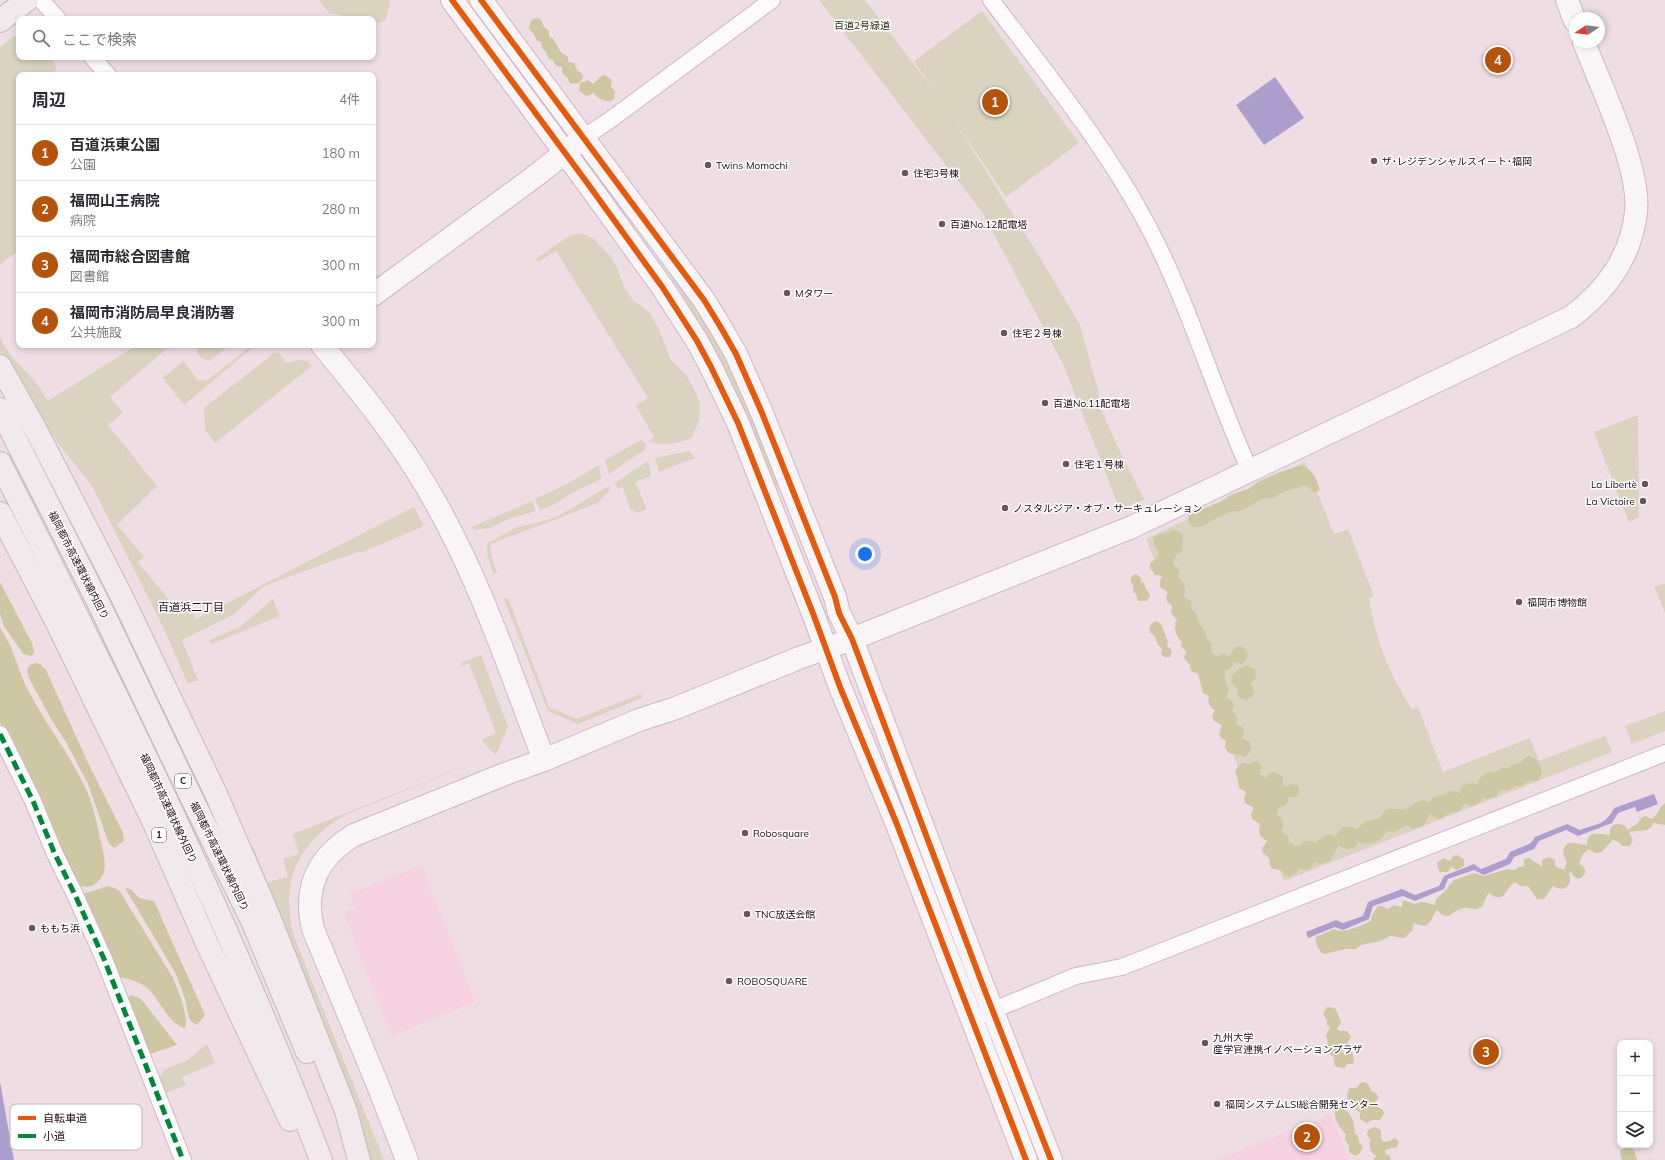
<!DOCTYPE html>
<html lang="ja">
<meta charset="utf-8">
<style>
body{margin:0;font-family:Mulish,"Noto Sans JP",sans-serif;background:#f2f2f3;color:#2b2b33}
.controls{position:absolute;right:12px;bottom:12px;display:grid;overflow:hidden;border-radius:8px;box-shadow:0 2px 6px #0003}
.controls button{width:36px;height:36px;display:grid;place-items:center;padding:0;border:0;border-bottom:1px solid #e1e1e2;background:#fff;color:#2b2b33;font:20px sans-serif}
.compass{position:absolute;left:1569px;top:12px;width:36px;height:36px;border-radius:50%;background:#fff;box-shadow:0 2px 6px #0003;rotate:257deg}
.you{position:absolute;left:865px;top:554px;width:14px;height:14px;margin:-10px;border:3px solid #fff;border-radius:50%;background:#1a73e8;box-shadow:0 0 0 6px #1a73e833}
.badge{display:grid;place-items:center;width:26px;height:26px;border-radius:50%;background:#b45309;color:#fff;font-size:13px;font-weight:700}
.pin{position:absolute;translate:-50% -50%;border:2px solid #fff;box-shadow:0 1px 4px #0006}
.list{margin:0;padding:0;list-style:none}
h2{display:flex;justify-content:space-between;align-items:center;height:52px;margin:0;padding:0 16px;font-size:17px}
h2 small{font-size:13px;font-weight:400;color:#7c7c81}
.list li{display:grid;grid-template-columns:26px 1fr auto;gap:12px;align-items:center;box-sizing:border-box;height:56px;padding:0 16px;border-top:1px solid #e1e1e2}
.list b{display:block;font-size:15px;white-space:nowrap}
.list p{margin:0;font-size:13px;white-space:nowrap;color:#7c7c81}
.list em{font-size:13px;font-style:normal;color:#7c7c81}
.icon{flex:none;width:22px;height:22px;fill:none;stroke:currentColor;stroke-width:2;stroke-linecap:round;stroke-linejoin:round}
.map{position:relative;flex:none;width:1665px;height:1160px;overflow:hidden}
.search{position:absolute;background:#fff;box-shadow:0 2px 6px #0003;left:16px;top:16px;width:360px;height:44px;display:flex;align-items:center;gap:10px;box-sizing:border-box;padding:0 14px;border-radius:8px;color:#7c7c81;font-size:15px}
.panel{position:absolute;background:#fff;box-shadow:0 2px 6px #0003;left:16px;top:72px;width:360px;height:276px;border-radius:8px}
.map>svg:first-child{display:block}
.built{fill:#f6d1e0}
.green{fill:#d9d3bf}
.forest{fill:#cdc8a3}
.water{fill:#ac9fce}
.lines{fill:none;stroke-linecap:round;stroke-linejoin:round}
.street-casing{stroke:#cfb8c2;stroke-width:18}
.secondary-casing{stroke:#cfb8c2;stroke-width:24}
.highway-casing{stroke:#c5b9be;stroke-width:24}
.street{stroke:#fdfafb;stroke-width:16}
.secondary{stroke:#f9f5f7;stroke-width:22}
.highway{stroke:#f2e9ec;stroke-width:22}
.quiet{stroke:#00873e;stroke-width:5;stroke-dasharray:10 5;stroke-linecap:butt}
.cycleway-casing{stroke:#fff;stroke-width:8}
.cycleway{stroke:#e8590c;stroke-width:6}
.poi-dot{fill:#6c545f;stroke:#fff;stroke-width:1.5}
.labels{text-anchor:middle;stroke-width:3;stroke-linejoin:round;paint-order:stroke}
.shield{fill:#fff;stroke:#66545d;stroke-width:1}
.shield-label{font-size:9px;font-weight:bold;fill:#250b18}
.park-label{font-size:10px;fill:#333414;stroke:#fff}
.poi-label{font-size:10px;fill:#250b18;stroke:#fff;text-anchor:start}
.street-label{font-size:10px;fill:#250b18;stroke:#fff}
.neighbourhood-label{font-size:11px;fill:#250b18;stroke:#fff}
.key{fill:#fff;stroke:#beb6ba;stroke-width:1}
.key-label{font-size:11px;fill:#250b18}
</style>
<div class="map">
<svg width="1665" height="1160" viewBox="0 0 1665 1160">
<rect width="100%" height="100%" fill="#efdde4"/>
<!-- built -->
<path class="built" d="M 422,865 L 475,1002 L 391,1036 L 344,913 L 356,908 L 350,894 Z
M 1331,1114 L 1350,1160 L 1217,1160 Z"/>
<!-- green -->
<path class="green" d="M 319,0 L 390,0 L 386,20 L 378,23 L 373,22 L 373,19 L 360,19 L 329,13 Z
M 819,0 L 865,0 L 935,92 L 914,61 L 982,11 L 1079,143 L 1006,197 L 954,120 L 1042,261 L 1080,325 L 1098,390 L 1101,409 L 1116,443 L 1144,499 L 1120,510 L 1063,364 L 982,212 Z
M 14,36 L 19,37 L 19,57 L 51,57 L 56,66 L 56,70 L 53,74 L 53,75 L 19,75 L 19,250 L 0,265 L 0,47 Z
M 576,234 L 585,234 L 594,239 L 611,257 L 617,268 L 625,289 L 633,300 L 649,312 L 660,331 L 670,359 L 687,376 L 697,395 L 700,404 L 699,420 L 692,438 C 676,443 665,447 649,441 L 654,437 L 636,406 L 648,398 L 556,251 L 538,262 L 536,259 L 569,236 Z
M 668,271 L 695,306 L 726,359 L 754,416 L 774,468 L 781,505 L 720,362 L 706,335 Z
M 0,337 C 8,356 23,367 35,382 C 40,388 44,395 48,401 L 137,345 L 171,345 L 110,397 L 123,413 L 108,425 L 157,486 L 117,525 L 144,557 L 138,562 L 176,609 L 187,600 L 196,619 L 414,507 L 424,526 L 363,552 L 358,552 L 285,578 L 263,587 L 233,615 L 182,640 L 198,680 L 188,684 L 163,627 L 92,486 L 35,414 L 0,353 Z
M 199,345 L 230,345 L 209,361 L 200,357 L 197,352 L 197,347 Z
M 252,345 L 256,345 L 184,405 L 163,378 L 183,361 L 198,380 L 208,380 Z
M 274,353 L 279,353 L 285,362 L 288,363 L 297,360 L 307,361 L 312,366 L 215,443 L 205,430 L 204,408 Z
M 1638,415 L 1639,517 L 1629,522 L 1594,432 Z
M 641,440 L 646,444 L 645,450 L 635,456 L 609,474 L 605,460 Z
M 689,451 L 695,458 L 659,472 L 655,458 Z
M 648,461 L 651,476 L 635,482 L 647,509 L 636,513 L 630,508 L 623,488 L 617,488 L 615,483 Z
M 1305,462 L 1334,534 L 1348,529 L 1374,596 L 1369,598 C 1375,639 1389,674 1412,709 L 1418,707 L 1443,772 L 1530,738 L 1539,761 L 1605,736 L 1612,752 L 1284,881 L 1146,539 Z
M 599,465 L 601,479 L 572,493 L 555,504 L 540,510 L 535,499 L 567,484 Z
M 609,486 L 610,490 L 598,503 L 490,544 L 492,558 L 497,573 L 494,574 C 490,564 485,554 488,543 L 517,527 L 551,519 L 560,515 Z
M 532,501 L 536,511 L 508,519 L 490,528 L 474,530 L 472,527 Z
M 1665,584 L 1665,613 L 1654,586 Z
M 508,598 L 549,707 L 577,719 L 641,694 L 642,698 L 578,724 L 548,711 L 504,599 Z
M 273,599 L 280,616 L 211,644 L 209,640 L 240,627 Z
M 481,655 L 508,727 L 496,755 L 483,742 L 482,739 L 496,733 L 469,663 L 461,666 L 463,662 Z
M 1665,711 L 1665,731 L 1632,744 L 1625,726 Z
M 488,757 L 345,815 C 296,845 280,881 294,937 L 384,1160 L 369,1160 L 250,850 L 254,849 L 267,882 L 288,877 L 283,859 L 299,854 L 293,834 Z
M 894,777 L 908,819 L 975,993 L 972,994 L 905,821 Z
M 207,1044 L 215,1063 L 182,1077 L 186,1085 L 163,1094 L 159,1079 L 165,1069 L 188,1060 Z
M 1004,1066 L 1041,1160 L 1037,1160 L 1000,1067 Z"/>
<!-- forest -->
<path class="forest" d="M 538,18 L 541,20 L 544,27 L 549,31 L 549,37 C 557,39 556,46 561,52 C 566,56 569,55 568,62 L 574,63 L 577,70 L 582,74 L 583,78 L 578,84 L 570,83 L 567,77 L 562,73 L 562,67 L 556,66 L 553,60 L 549,59 L 546,52 L 542,48 L 541,42 L 537,41 L 534,34 L 529,29 L 530,22 L 533,19 Z
M 605,75 L 612,80 L 611,87 L 615,91 L 614,99 C 607,105 598,98 593,93 L 590,95 L 586,96 L 579,91 L 580,83 L 588,80 L 593,84 L 601,76 Z
M 1302,465 C 1314,472 1316,477 1320,490 L 1314,493 L 1309,487 L 1303,485 L 1297,488 L 1287,490 L 1273,498 L 1265,498 L 1240,511 L 1231,512 L 1213,520 L 1202,527 L 1194,527 L 1189,523 L 1188,515 L 1222,501 L 1230,495 L 1248,489 L 1259,481 L 1280,472 Z
M 1173,529 L 1181,533 L 1183,537 L 1182,551 L 1176,555 L 1173,564 C 1178,567 1180,571 1178,577 C 1185,581 1186,590 1184,597 L 1191,601 L 1192,610 C 1196,613 1198,615 1197,620 L 1199,621 L 1201,627 L 1205,631 L 1207,639 C 1211,642 1213,646 1211,652 L 1216,656 L 1223,653 L 1230,656 L 1234,648 C 1241,645 1246,647 1248,654 L 1245,662 L 1241,664 L 1233,662 C 1233,667 1230,670 1225,671 C 1224,679 1226,684 1229,690 L 1226,698 L 1232,701 L 1234,705 L 1232,711 C 1237,715 1238,718 1236,724 L 1242,727 L 1244,732 L 1242,739 C 1247,740 1250,741 1252,747 L 1248,755 L 1244,757 L 1237,754 L 1230,754 C 1225,750 1224,747 1226,741 L 1221,738 L 1219,734 L 1222,725 L 1214,721 L 1212,717 L 1215,710 C 1209,707 1207,702 1209,696 L 1203,693 L 1198,674 L 1191,671 L 1190,665 L 1184,658 L 1186,652 L 1181,646 L 1182,642 C 1176,637 1173,626 1177,619 C 1172,616 1170,612 1172,606 C 1166,602 1165,598 1168,592 L 1161,588 C 1159,583 1159,580 1163,576 L 1155,575 L 1150,568 L 1150,563 L 1157,558 L 1159,551 L 1155,548 L 1153,539 C 1157,534 1160,533 1165,534 Z
M 1136,574 L 1141,578 L 1141,582 L 1144,583 L 1146,589 L 1150,594 L 1149,598 L 1146,601 L 1138,601 L 1136,594 L 1133,590 L 1133,585 C 1129,581 1130,576 1136,574 Z
M 0,582 L 32,643 L 34,653 L 31,656 L 23,654 L 4,626 L 0,614 Z
M 1157,621 C 1164,625 1164,635 1168,641 L 1167,646 L 1172,650 L 1170,657 L 1164,657 L 1161,654 L 1162,649 L 1158,645 L 1154,635 C 1146,631 1149,623 1157,621 Z
M 0,628 C 15,648 18,673 30,694 C 48,727 70,755 86,789 C 93,805 97,824 101,842 C 104,856 110,874 95,884 C 90,888 81,887 75,884 L 30,778 L 0,723 Z
M 35,663 L 40,664 L 46,670 L 89,765 L 123,833 L 124,841 L 114,848 L 109,844 L 88,784 L 66,742 L 51,719 L 29,678 L 27,670 L 30,665 Z
M 1247,665 L 1255,669 L 1256,678 L 1250,683 L 1254,690 L 1254,695 L 1247,700 L 1242,699 L 1238,696 L 1237,688 C 1224,679 1237,669 1247,665 Z
M 1529,756 C 1537,758 1541,765 1542,773 L 1538,781 L 1529,781 L 1522,786 L 1515,786 L 1508,791 L 1500,790 C 1497,797 1490,801 1483,798 C 1479,806 1472,808 1464,803 C 1461,814 1457,811 1450,813 C 1442,817 1439,823 1430,814 L 1423,826 L 1413,829 L 1407,825 L 1402,827 L 1395,832 L 1387,831 C 1380,842 1372,846 1359,842 C 1354,850 1346,852 1339,845 L 1330,861 L 1320,864 L 1315,862 L 1310,869 L 1306,870 L 1299,868 L 1298,872 L 1290,877 L 1285,875 L 1281,870 L 1273,869 L 1270,866 L 1269,858 L 1263,853 L 1262,849 L 1267,841 C 1259,837 1258,832 1260,824 L 1252,819 L 1251,814 L 1254,808 L 1245,803 L 1244,798 L 1246,792 L 1239,788 L 1238,780 L 1235,772 L 1239,764 L 1244,763 L 1249,764 L 1255,761 L 1261,765 L 1262,768 L 1259,774 L 1266,778 L 1270,773 L 1275,772 L 1283,777 L 1283,784 L 1286,787 L 1292,783 L 1299,787 L 1299,794 L 1296,797 L 1289,797 C 1288,803 1286,808 1279,807 L 1276,815 C 1283,818 1285,825 1281,831 L 1288,836 L 1289,842 L 1295,846 L 1300,846 C 1303,841 1309,839 1315,843 C 1320,840 1323,836 1330,834 L 1336,837 C 1338,827 1347,824 1356,829 L 1368,820 L 1380,819 C 1384,804 1396,811 1406,809 C 1415,806 1418,796 1429,803 C 1433,796 1435,797 1442,795 C 1450,792 1450,788 1460,793 C 1462,785 1469,781 1477,784 L 1480,778 L 1488,772 L 1497,772 L 1502,768 L 1509,768 C 1512,764 1515,763 1520,763 L 1525,757 Z
M 1665,803 L 1665,825 L 1653,823 C 1651,833 1638,830 1629,832 L 1633,840 L 1630,846 L 1622,846 L 1619,842 L 1613,840 C 1605,846 1601,860 1589,849 L 1583,854 L 1579,864 C 1588,867 1587,876 1578,879 L 1572,875 L 1571,872 L 1569,873 C 1573,885 1565,893 1553,886 L 1544,899 L 1537,899 L 1528,886 C 1522,887 1519,886 1515,882 C 1506,887 1505,906 1489,893 C 1485,897 1485,903 1481,907 C 1475,912 1470,907 1464,908 C 1452,909 1450,924 1437,910 C 1429,919 1432,931 1414,923 L 1412,931 L 1404,938 C 1399,938 1395,936 1391,936 C 1386,937 1384,940 1380,941 C 1371,944 1363,942 1356,949 L 1346,949 L 1324,954 C 1318,951 1315,943 1316,937 L 1334,929 C 1343,935 1362,925 1371,921 L 1372,915 L 1378,906 L 1382,906 L 1387,909 L 1394,905 L 1402,907 L 1403,900 L 1415,904 C 1422,900 1427,903 1435,905 L 1436,899 L 1446,890 L 1454,880 L 1474,873 L 1484,876 L 1507,869 L 1515,870 L 1519,867 L 1524,866 L 1524,859 L 1529,858 L 1542,867 L 1542,860 L 1549,857 L 1555,860 L 1555,866 L 1564,870 L 1567,862 C 1561,855 1562,841 1574,843 C 1578,843 1583,845 1587,845 C 1586,830 1600,834 1610,835 C 1608,822 1623,820 1628,830 L 1638,823 L 1642,817 L 1646,816 L 1651,819 L 1658,813 L 1660,808 Z
M 1457,855 L 1464,859 L 1464,866 L 1457,870 L 1451,867 L 1448,872 L 1440,872 L 1437,866 L 1438,862 L 1444,858 L 1450,861 L 1453,856 Z
M 109,886 L 119,890 L 173,978 C 178,990 189,1016 185,1028 C 168,1025 159,997 147,988 C 139,981 128,979 118,977 L 82,894 Z
M 125,888 L 131,889 L 139,898 L 154,901 L 205,1015 L 197,1025 L 192,1022 L 189,1018 L 185,999 L 176,974 Z
M 131,995 L 141,999 L 177,1045 L 150,1054 L 126,1001 Z
M 1327,1007 L 1335,1008 L 1341,1022 L 1337,1029 L 1340,1031 L 1347,1031 L 1351,1037 L 1347,1044 L 1341,1045 L 1343,1053 L 1350,1050 L 1352,1051 L 1354,1059 L 1353,1064 L 1347,1064 L 1344,1068 L 1337,1067 L 1334,1065 L 1334,1058 L 1330,1054 L 1326,1035 L 1330,1028 L 1327,1025 L 1327,1020 L 1323,1014 Z
M 1364,1082 C 1369,1084 1370,1086 1371,1091 L 1377,1094 L 1378,1098 L 1376,1102 L 1378,1107 L 1383,1110 L 1384,1114 L 1380,1120 L 1373,1120 L 1366,1123 L 1360,1119 L 1360,1113 L 1355,1109 L 1355,1102 L 1350,1101 L 1347,1098 L 1348,1091 L 1350,1088 L 1357,1088 L 1360,1083 Z
M 1341,1107 C 1349,1109 1357,1125 1354,1132 L 1358,1136 L 1359,1142 L 1362,1145 L 1363,1148 L 1359,1154 L 1355,1156 L 1349,1152 L 1349,1146 L 1345,1139 L 1346,1134 C 1341,1131 1333,1117 1335,1111 Z
M 1374,1127 L 1381,1130 L 1381,1138 L 1383,1142 L 1390,1141 L 1394,1138 L 1399,1141 L 1397,1147 L 1385,1150 L 1385,1153 L 1390,1156 L 1391,1160 L 1373,1160 L 1376,1156 C 1370,1153 1369,1146 1370,1140 L 1367,1134 L 1368,1130 Z
M 1627,1146 L 1634,1150 L 1637,1160 L 1622,1160 L 1620,1154 L 1621,1150 Z"/>
<!-- water -->
<path class="water" d="M 1275,77 L 1304,118 L 1264,145 L 1236,105 Z
M 1654,794 L 1658,804 L 1637,812 L 1635,807 L 1618,813 L 1612,823 L 1578,836 L 1566,830 L 1539,841 L 1534,849 L 1514,857 L 1510,864 L 1484,875 L 1474,870 L 1448,879 L 1444,889 L 1415,901 L 1403,896 L 1373,906 L 1369,919 L 1343,930 L 1335,927 L 1308,938 L 1306,932 L 1336,920 L 1343,923 L 1363,916 L 1368,902 L 1402,889 L 1415,895 L 1439,886 L 1444,876 L 1474,864 L 1481,869 L 1506,859 L 1510,852 L 1531,843 L 1535,837 L 1567,824 L 1580,830 C 1597,823 1605,826 1614,808 Z
M 0,1082 L 14,1160 L 0,1160 Z"/>
<g class="lines">
<!-- street casing -->
<g class="street-casing">
<path id="street" d="M 41,0 L 58,19
M 991,0 C 1044,70 1100,139 1142,215 C 1187,296 1212,387 1250,471
M 92,57 L 108,75
M 583,138 L 610,120 L 772,0
M 0,734 L 33,801 L 54,852 L 76,897 L 104,959 L 183,1160
M 984,1014 L 1076,976 L 1122,967 L 1665,753"/>
</g>
<!-- secondary casing -->
<g class="secondary-casing">
<path id="secondary" d="M 452,0 L 588,184 L 663,288 L 697,341 L 711,367 L 738,423 L 814,616 L 840,687 L 896,822 L 1026,1160
M 481,0 L 704,300 L 720,326 L 736,354 L 762,413 L 835,597 L 839,613 L 852,639 L 983,986 L 1051,1160
M 1567,0 L 1575,21
M 373,295 L 534,177 L 576,144
M 322,345 C 359,390 396,435 426,486 C 477,571 509,668 544,760
M 407,1160 L 377,1083 L 313,929 C 303,887 318,857 354,835 L 505,774 L 544,760 L 639,720 L 676,708 L 799,658 L 852,639 L 1132,527 L 1571,317 C 1607,290 1631,257 1636,212 C 1641,168 1600,85 1584,42"/>
</g>
<!-- highway casing -->
<g class="highway-casing">
<path id="highway" d="M 0,21 L 27,0
M 0,366 L 37,432 L 119,591 L 216,794 L 268,914 L 346,1111 L 359,1160
M 0,409 L 98,602 L 194,803 L 253,923 L 307,1052
M 0,463 C 116,690 230,922 321,1160
M 0,513 L 57,623 L 153,821 L 208,946 L 290,1120"/>
</g>
<!-- street -->
<use href="#street" class="street"/>
<!-- secondary -->
<use href="#secondary" class="secondary"/>
<!-- highway -->
<use href="#highway" class="highway"/>
<!-- quiet -->
<path class="quiet" d="M 0,734 L 33,801 L 54,852 L 76,897 L 104,959 L 183,1160"/>
<!-- cycleway casing -->
<g class="cycleway-casing">
<path id="cycleway" d="M 452,0 L 588,184 L 663,288 L 697,341 L 711,367 L 738,423 L 814,616 L 840,687 L 896,822 L 1026,1160
M 481,0 L 704,300 L 720,326 L 736,354 L 762,413 L 835,597 L 839,613 L 852,639 L 983,986 L 1051,1160"/>
</g>
<!-- cycleway -->
<use href="#cycleway" class="cycleway"/>
</g>
<!-- markers -->
<g class="poi-dot">
<circle cx="1374" cy="161" r="4"/>
<circle cx="708" cy="165" r="4"/>
<circle cx="905" cy="173" r="4"/>
<circle cx="942" cy="224" r="4"/>
<circle cx="787" cy="293" r="4"/>
<circle cx="1004" cy="333" r="4"/>
<circle cx="1045" cy="403" r="4"/>
<circle cx="1066" cy="464" r="4"/>
<circle cx="1645" cy="484" r="4"/>
<circle cx="1643" cy="501" r="4"/>
<circle cx="1005" cy="508" r="4"/>
<circle cx="1519" cy="602" r="4"/>
<circle cx="745" cy="833" r="4"/>
<circle cx="747" cy="914" r="4"/>
<circle cx="32" cy="928" r="4"/>
<circle cx="729" cy="981" r="4"/>
<circle cx="1205" cy="1043" r="4"/>
<circle cx="1217" cy="1104" r="4"/>
</g>
<g class="labels">
<!-- shield labels -->
<g class="shield">
<rect x="175" y="774" width="16" height="14" rx="3"/>
<rect x="152" y="828" width="14" height="14" rx="3"/>
</g>
<g class="shield-label">
<text x="183" y="784">C</text>
<text x="159" y="838">1</text>
</g>
<!-- park labels -->
<g class="park-label">
<text x="862" y="29">百道2号緑道</text>
</g>
<!-- poi labels -->
<g class="poi-label">
<text x="1382" y="165">ザ･レジデンシャルスイート･福岡</text>
<text x="716" y="169">Twins Momochi</text>
<text x="913" y="177">住宅3号棟</text>
<text x="950" y="228">百道No.12配電塔</text>
<text x="795" y="297">Mタワー</text>
<text x="1012" y="337">住宅２号棟</text>
<text x="1053" y="407">百道No.11配電塔</text>
<text x="1074" y="468">住宅１号棟</text>
<text x="1637" y="488" text-anchor="end">La Libertè</text>
<text x="1635" y="505" text-anchor="end">La Victoire</text>
<text x="1013" y="512">ノスタルジア・オブ・サーキュレーション</text>
<text x="1527" y="606">福岡市博物館</text>
<text x="753" y="837">Robosquare</text>
<text x="755" y="918">TNC放送会館</text>
<text x="40" y="932">ももち浜</text>
<text x="737" y="985">ROBOSQUARE</text>
<text x="1213" y="1041">九州大学<tspan x="1213" dy="12">産学官連携イノベーションプラザ</tspan></text>
<text x="1225" y="1108">福岡システムLSI総合開発センター</text>
</g>
<!-- street labels -->
<g class="street-label">
<text transform="translate(79 565) rotate(63)" y="4">福岡都市高速環状線内回り</text>
<text transform="translate(169 808) rotate(65)" y="4">福岡都市高速環状線外回り</text>
<text transform="translate(220 856) rotate(64)" y="4">福岡都市高速環状線内回り</text>
</g>
<!-- neighbourhood labels -->
<g class="neighbourhood-label">
<text x="191" y="611">百道浜二丁目</text>
</g>
</g>
<!-- legend -->
<rect x="10" y="1104" width="132" height="46" rx="6" class="key"/>
<rect x="18" y="1116" width="18" height="4" fill="#e8590c"/>
<rect x="18" y="1134" width="18" height="4" fill="#00873e"/>
<g class="key-label">
<text x="43" y="1122">自転車道</text>
<text x="43" y="1140">小道</text>
</g>
</svg>
<div class="controls">
<button>+</button>
<button>−</button>
<button><svg class="icon" aria-label="layers" viewBox="0 0 24 24"><path d="M12 4l9 5-9 5-9-5zM3 14l9 5 9-5"/></svg></button>
</div>
<svg class="compass" viewBox="-18 -18 36 36"><path d="M0-13l5 13h-10z" fill="#e53935"/><path d="M0 13l5-13h-10z" fill="#7c7c81"/></svg>
<div class="you"></div>
<div class="pin badge" style="left:995px;top:102px">1</div>
<div class="pin badge" style="left:1307px;top:1137px">2</div>
<div class="pin badge" style="left:1486px;top:1052px">3</div>
<div class="pin badge" style="left:1498px;top:60px">4</div>
<div class="search"><svg class="icon" aria-label="search" viewBox="0 0 24 24"><circle cx="10" cy="10" r="6"/><path d="M15 15l6 6"/></svg>ここで検索</div>
<section class="panel">
<h2>周辺<small>4件</small></h2>
<ul class="list">
<li><span class="badge">1</span><div><b>百道浜東公園</b><p>公園</p></div><em>180 m</em></li>
<li><span class="badge">2</span><div><b>福岡山王病院</b><p>病院</p></div><em>280 m</em></li>
<li><span class="badge">3</span><div><b>福岡市総合図書館</b><p>図書館</p></div><em>300 m</em></li>
<li><span class="badge">4</span><div><b>福岡市消防局早良消防署</b><p>公共施設</p></div><em>300 m</em></li>
</ul>
</section>
</div>
